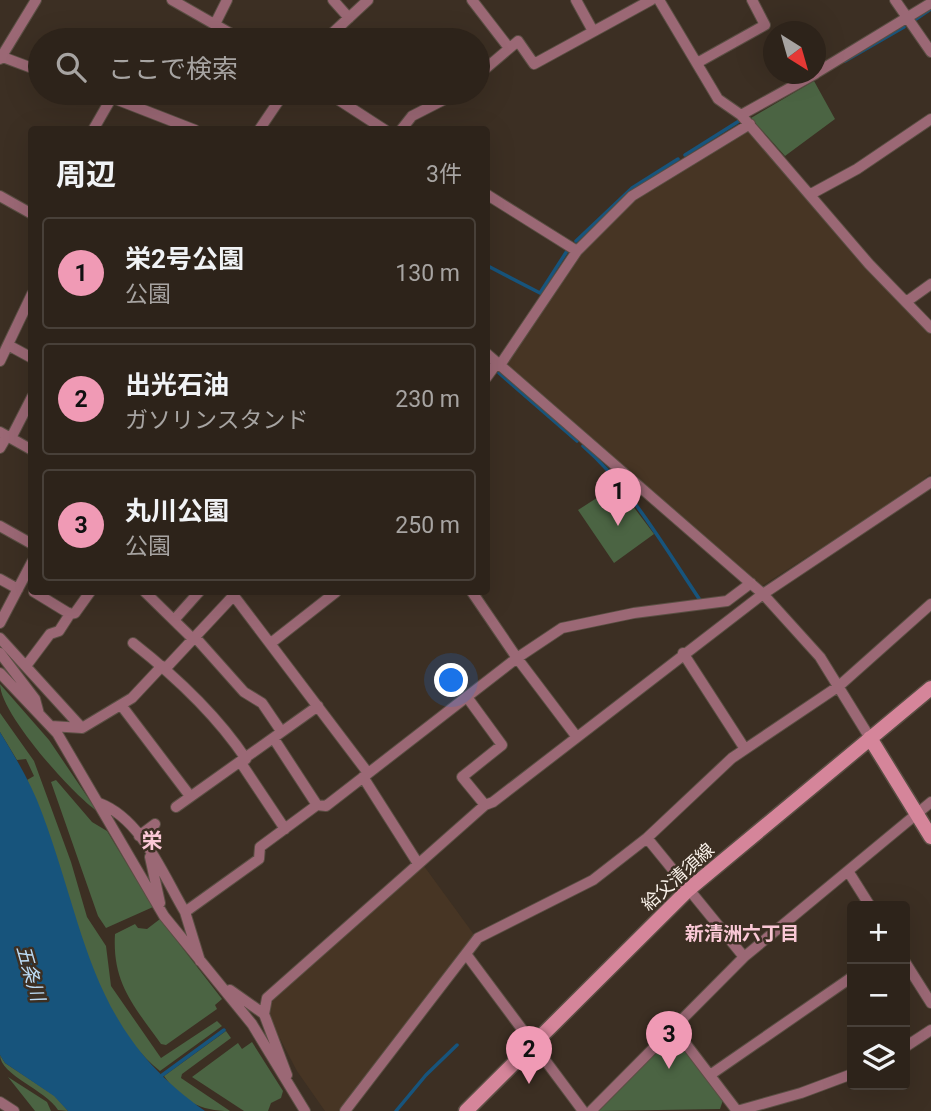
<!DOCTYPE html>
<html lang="ja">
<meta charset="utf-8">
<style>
body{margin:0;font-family:Roboto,"Noto Sans JP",sans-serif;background:#352b23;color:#f1f3f6}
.controls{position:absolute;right:21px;bottom:21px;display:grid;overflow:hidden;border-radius:7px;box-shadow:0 7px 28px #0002}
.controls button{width:63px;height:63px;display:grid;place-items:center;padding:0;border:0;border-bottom:2px solid #484039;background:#2d231a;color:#f1f3f6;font:35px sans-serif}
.compass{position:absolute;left:763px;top:21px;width:63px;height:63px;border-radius:50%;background:#2d231a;box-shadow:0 7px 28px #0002;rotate:143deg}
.you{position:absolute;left:452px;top:681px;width:24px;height:24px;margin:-18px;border:5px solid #fff;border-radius:50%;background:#1a73e8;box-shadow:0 0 0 10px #1a73e833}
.badge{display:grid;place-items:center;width:46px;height:46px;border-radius:50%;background:#f09ab5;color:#111;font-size:23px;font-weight:700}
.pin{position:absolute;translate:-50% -58px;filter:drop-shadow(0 2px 4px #0008)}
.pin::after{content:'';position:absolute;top:37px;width:24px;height:21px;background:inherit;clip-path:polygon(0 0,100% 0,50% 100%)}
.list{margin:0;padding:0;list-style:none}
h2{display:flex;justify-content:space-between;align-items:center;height:91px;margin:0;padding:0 28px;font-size:30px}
h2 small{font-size:23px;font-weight:400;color:#a7a4a2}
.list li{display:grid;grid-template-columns:46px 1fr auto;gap:21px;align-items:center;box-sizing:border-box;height:112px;margin:0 14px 14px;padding:0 14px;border:2px solid #484039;border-radius:7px}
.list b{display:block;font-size:26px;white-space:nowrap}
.list p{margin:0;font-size:23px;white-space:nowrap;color:#a7a4a2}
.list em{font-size:23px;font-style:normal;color:#a7a4a2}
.icon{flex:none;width:38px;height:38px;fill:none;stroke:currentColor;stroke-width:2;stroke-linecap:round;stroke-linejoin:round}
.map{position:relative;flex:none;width:931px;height:1111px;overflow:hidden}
.search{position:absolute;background:#2d231a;box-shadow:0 7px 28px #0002;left:28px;top:28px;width:462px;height:77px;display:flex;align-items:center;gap:18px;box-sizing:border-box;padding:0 24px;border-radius:38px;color:#a7a4a2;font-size:26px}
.panel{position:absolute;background:#2d231a;box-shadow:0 7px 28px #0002;left:28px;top:126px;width:462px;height:469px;border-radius:7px}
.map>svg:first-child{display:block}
.built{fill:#473524}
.green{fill:#4b6443}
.water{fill:#17547c}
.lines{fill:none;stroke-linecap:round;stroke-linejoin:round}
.stream{stroke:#17547c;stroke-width:3.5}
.street-casing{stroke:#5a4e43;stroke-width:12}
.secondary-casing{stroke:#5a4e43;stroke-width:17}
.street{stroke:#9b6875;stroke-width:10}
.secondary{stroke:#d5859a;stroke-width:14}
.labels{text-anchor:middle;stroke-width:5;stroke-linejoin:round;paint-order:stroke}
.street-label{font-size:18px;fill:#f9f1e9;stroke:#3c2f23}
.neighbourhood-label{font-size:19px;font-weight:bold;fill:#fac8d6;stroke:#3c2f23}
.water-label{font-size:19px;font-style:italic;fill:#bcdbf4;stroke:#3c2f23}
.quarter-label{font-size:21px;font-weight:bold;fill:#fac8d6;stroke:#3c2f23}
</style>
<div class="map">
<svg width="931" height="1111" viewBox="0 0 931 1111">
<rect width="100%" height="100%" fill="#3c2f23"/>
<!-- built -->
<path class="built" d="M 749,130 L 867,267 L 931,333 L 931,473 L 914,488 L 762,586 L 506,363 L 579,254 L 634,200 Z
M 421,862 L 475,936 L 339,1111 L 325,1111 L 297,1071 L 276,1031 L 268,1010 L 269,999 Z"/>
<!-- green -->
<path class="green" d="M 814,81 L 835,119 L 785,156 L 751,118 Z
M 617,485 L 654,534 L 614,563 L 578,510 Z
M 0,684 L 49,740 L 97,811 C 71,793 0,713 0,684 Z
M 0,713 L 34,761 L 71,862 L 87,917 L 106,946 L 111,986 L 161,1058 L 217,1021 L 222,1026 L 160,1071 C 75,1001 71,873 27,780 L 34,776 L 26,759 L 17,760 L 0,732 Z
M 56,780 L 92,822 L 107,831 L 153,907 L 106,928 L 98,916 L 51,782 Z
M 160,919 L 222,999 L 215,1005 L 217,1009 L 166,1045 L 161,1044 C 134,1006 112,983 115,934 L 135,924 L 138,928 L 147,929 Z
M 226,1031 L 231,1038 L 182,1074 L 181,1078 L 230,1111 C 200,1111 182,1101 164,1076 Z
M 671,1038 L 676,1039 L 723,1100 L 720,1109 L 598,1111 Z
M 252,1042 L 283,1091 L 281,1098 L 271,1103 L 268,1111 L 244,1111 L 192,1077 L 238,1043 L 242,1049 Z
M 0,1055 L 5,1063 L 55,1096 L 68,1111 L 58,1110 C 46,1090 0,1075 0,1055 Z
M 8,1077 L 47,1102 L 51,1111 L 35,1111 Z"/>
<!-- water -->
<path class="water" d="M 0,732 C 16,758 32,785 42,813 C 87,933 89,1030 205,1111 L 68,1111 L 54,1096 L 5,1063 L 0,1055 Z"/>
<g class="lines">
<!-- stream -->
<path class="stream" d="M 916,19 L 931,9
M 845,61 L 904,27
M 685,155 L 739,121
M 576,241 L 632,188 L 678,159
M 486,265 L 540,293 L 567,251
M 499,373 L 577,441
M 583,446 C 631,488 665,548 700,600
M 161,1076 L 224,1030
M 396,1111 L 426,1075 L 457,1045"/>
<!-- street casing -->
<g class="street-casing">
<path id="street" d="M 172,0 L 242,40
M 333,0 L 349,18
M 472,0 L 509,48
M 576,0 L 593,31
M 659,0 L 718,99 L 741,115 L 869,264 L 931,328
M 895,0 L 931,52
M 215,24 L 227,0
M 325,40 L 368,0
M 0,56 L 40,71
M 0,59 L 36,0
M 697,63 L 765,25 L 752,0
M 816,73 L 931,3
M 478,75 L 518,41 L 534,64 L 651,0
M 100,93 L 195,130
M 328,93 L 385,130
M 741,115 L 815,74
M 93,130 L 112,97
M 259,130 L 284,93
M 401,130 L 412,116 L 457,93
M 486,194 L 577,251
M 811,194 L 857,169 L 931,119
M 0,196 L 32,214
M 906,302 L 931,284
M 8,345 L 32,358
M 486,353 L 763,594 L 820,657 L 870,738
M 0,361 L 32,294
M 500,365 L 577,251 L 632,196 L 750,124
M 486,378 L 497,363
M 0,432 L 32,450
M 11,438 L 32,397
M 0,448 L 7,436
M 0,526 L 32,544
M 0,579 L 18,589
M 34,592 L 70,614 L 75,613 L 90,592
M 145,592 L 193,639
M 231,592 L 368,773
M 472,592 L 517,658 L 576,736
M 174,620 L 199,592
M 0,623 L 32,562
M 195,637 L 244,692 L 262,703 L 281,731
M 0,638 L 81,727
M 133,643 C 175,676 216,714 246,759
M 271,643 L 336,592
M 0,653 L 35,699 L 39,714
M 683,653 L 745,749
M 26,666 L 50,634 L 59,631 L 70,614
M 165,669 L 235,594
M 0,673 L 57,733 L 164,916 L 252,1024 L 305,1111
M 467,697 L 502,745 L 462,777 L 485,805
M 121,705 L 190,796
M 51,726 L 82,728 L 132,698 L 162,666
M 274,739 L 317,805
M 241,763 L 285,829
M 363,777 L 417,862
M 99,803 C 142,819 163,875 185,912
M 176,807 L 318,706
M 139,836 L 155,824
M 647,838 L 744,957
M 150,857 L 160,903
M 848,871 L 870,906
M 466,954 L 583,1111
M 200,961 L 185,912 L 259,859 L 260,847 L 317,805 L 326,806 L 517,658 L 562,628 L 634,613 L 727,601 L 751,583
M 905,962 L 931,1003
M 230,990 L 264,1014 L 287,1075
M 264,1014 L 267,998 L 485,805 L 493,802 L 763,594 L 931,482
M 673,1027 L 737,1111
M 905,1047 L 931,1030
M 710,1075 L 852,977
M 0,1102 L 14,1111
M 345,1111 L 478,938 L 593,880 L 647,838 L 732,758 L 839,686 L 931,604
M 591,1111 L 744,957 L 931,802
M 737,1111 L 801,1093 L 852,1074"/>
</g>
<!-- secondary casing -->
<g class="secondary-casing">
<path id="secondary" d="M 870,738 L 931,837
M 466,1111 L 688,890 L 931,688"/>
</g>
<!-- street -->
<use href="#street" class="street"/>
<!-- secondary -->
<use href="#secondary" class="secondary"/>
</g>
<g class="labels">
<!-- street labels -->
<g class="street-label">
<text transform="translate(678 877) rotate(-42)" y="6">給父清須線</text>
</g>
<!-- neighbourhood labels -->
<g class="neighbourhood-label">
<text x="742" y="940">新清洲六丁目</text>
</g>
<!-- water labels -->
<g class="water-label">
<text transform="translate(31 973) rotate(74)" y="7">五条川</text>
</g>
<!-- quarter labels -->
<g class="quarter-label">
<text x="152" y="848">栄</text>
</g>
</g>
</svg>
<div class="controls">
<button>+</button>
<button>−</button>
<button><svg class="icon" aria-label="layers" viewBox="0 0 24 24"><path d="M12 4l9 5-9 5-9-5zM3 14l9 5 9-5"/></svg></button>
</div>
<svg class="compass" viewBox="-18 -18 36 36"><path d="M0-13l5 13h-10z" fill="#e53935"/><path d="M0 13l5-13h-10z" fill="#a7a4a2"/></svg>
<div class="you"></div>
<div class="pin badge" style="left:618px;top:526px">1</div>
<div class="pin badge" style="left:529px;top:1084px">2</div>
<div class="pin badge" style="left:669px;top:1069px">3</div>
<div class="search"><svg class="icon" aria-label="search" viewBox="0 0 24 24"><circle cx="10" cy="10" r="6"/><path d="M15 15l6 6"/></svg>ここで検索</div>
<section class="panel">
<h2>周辺<small>3件</small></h2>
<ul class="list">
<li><span class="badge">1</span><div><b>栄2号公園</b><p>公園</p></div><em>130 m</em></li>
<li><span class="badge">2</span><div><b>出光石油</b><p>ガソリンスタンド</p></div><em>230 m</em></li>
<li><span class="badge">3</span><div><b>丸川公園</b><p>公園</p></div><em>250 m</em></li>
</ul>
</section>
</div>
